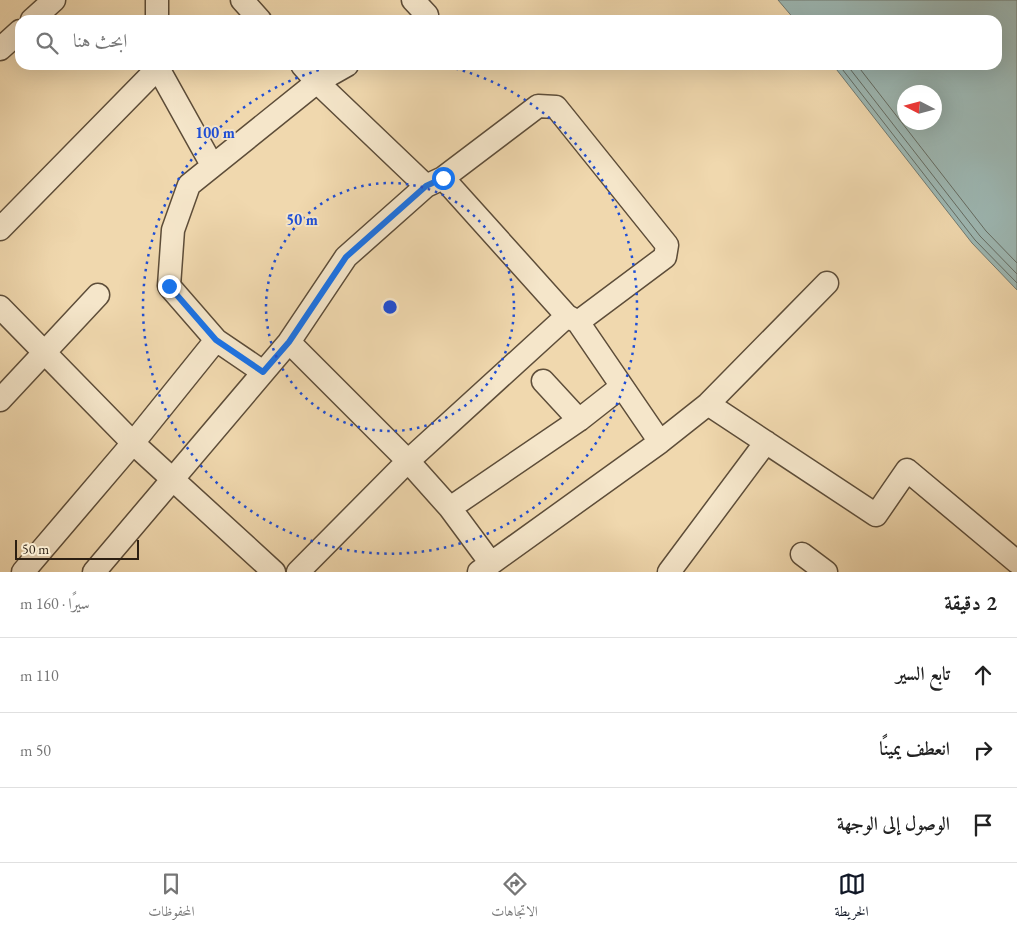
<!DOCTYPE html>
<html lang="ar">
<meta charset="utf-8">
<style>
body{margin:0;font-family:"EB Garamond",Amiri,serif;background:#f2f2f2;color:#222;direction:rtl}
.compass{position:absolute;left:897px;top:85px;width:45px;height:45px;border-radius:50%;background:#fff;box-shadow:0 5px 20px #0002;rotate:276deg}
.scale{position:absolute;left:15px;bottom:12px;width:124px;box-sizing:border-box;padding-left:5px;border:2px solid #2c1f12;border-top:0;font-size:14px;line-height:18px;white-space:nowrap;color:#2c1f12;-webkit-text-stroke:4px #f5e6ca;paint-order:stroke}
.stop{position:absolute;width:15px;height:15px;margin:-11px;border:4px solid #1a73e8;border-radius:50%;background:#fff}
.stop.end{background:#1a73e8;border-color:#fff;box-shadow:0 1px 5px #0008}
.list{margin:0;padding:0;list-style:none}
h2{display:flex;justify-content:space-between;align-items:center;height:65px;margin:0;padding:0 20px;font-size:21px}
h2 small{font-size:16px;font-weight:400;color:#767676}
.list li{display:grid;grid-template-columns:32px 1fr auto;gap:15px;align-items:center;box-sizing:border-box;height:75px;padding:0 20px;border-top:1px solid #e0e0e0}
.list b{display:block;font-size:19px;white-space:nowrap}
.list em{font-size:16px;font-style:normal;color:#767676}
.icon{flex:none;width:28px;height:28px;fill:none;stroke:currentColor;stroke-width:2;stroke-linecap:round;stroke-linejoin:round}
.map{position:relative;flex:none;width:1017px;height:572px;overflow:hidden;direction:ltr}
.search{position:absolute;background:#fff;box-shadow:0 5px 20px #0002;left:15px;right:15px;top:15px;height:55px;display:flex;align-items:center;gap:12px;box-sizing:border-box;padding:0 18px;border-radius:15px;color:#767676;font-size:19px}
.sheet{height:290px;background:#fff}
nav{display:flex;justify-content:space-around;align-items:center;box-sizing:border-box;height:70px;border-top:1px solid #e0e0e0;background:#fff;font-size:14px;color:#767676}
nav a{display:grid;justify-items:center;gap:2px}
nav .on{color:#111827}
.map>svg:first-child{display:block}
.water{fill:#9db8b4;stroke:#707b73;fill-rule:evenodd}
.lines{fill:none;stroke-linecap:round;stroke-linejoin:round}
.shore{stroke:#646c63;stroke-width:1}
.minor-casing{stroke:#5d4d39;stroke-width:25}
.minor{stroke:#f5e6ca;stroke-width:22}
.route{stroke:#1a73e8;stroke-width:6}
.ring{fill:none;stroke:#1d4ed8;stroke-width:2.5;stroke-dasharray:2.5 5}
.centre{fill:#1d4ed8;stroke:#f5e6ca;stroke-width:2.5}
.ring-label{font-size:15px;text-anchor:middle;font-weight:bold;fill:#1d4ed8;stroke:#f5e6ca;stroke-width:4;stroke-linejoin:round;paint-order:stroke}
</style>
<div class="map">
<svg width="1017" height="572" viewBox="0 0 1017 572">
<rect width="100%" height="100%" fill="#f0d8ae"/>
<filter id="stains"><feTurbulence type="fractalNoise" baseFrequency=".004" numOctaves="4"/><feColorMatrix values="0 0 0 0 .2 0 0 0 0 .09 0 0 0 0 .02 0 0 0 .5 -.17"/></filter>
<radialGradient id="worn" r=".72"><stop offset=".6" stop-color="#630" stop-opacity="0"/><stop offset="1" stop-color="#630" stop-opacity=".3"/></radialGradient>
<!-- water -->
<path class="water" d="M 778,0 L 1017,0 L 1017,290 L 972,243 L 833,65 L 997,65 L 997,20 L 795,20 ZM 904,92 L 934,92 L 934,122 L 904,122 Z"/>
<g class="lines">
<!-- shore -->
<path class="shore" d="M 839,65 L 975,240 L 1017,283
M 847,65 L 980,236 L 1017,274
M 857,65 L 986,231 L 1017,263"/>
<!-- minor casing -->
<g class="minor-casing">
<path id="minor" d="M 157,0 L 157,20
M 242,0 L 260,20
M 413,0 L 427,15 L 424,20
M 32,20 L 54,0
M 0,49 L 20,31
M 347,65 L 317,82 L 426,186
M 158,68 L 212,165
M 443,178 L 567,316 L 578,322 L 660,442
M 0,229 L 158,68 L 158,65
M 0,307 L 133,443 L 274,572
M 216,340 L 263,372
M 289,342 L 408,461 L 450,508 L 490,562
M 543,381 L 579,420
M 0,400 L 98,295
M 708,404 L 876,515 L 907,470 L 1017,562
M 450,508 L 579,420 L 621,387
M 802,554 L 826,572
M 23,572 L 133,443 L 216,340 L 169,286 L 173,230 L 189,185 L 317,82 L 302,65
M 94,572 L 289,342 L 346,257 L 426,186 L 443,178 L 538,106 L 556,107 L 667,245 L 665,257 L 578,322
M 298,572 L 408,461 L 567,316
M 479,572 L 660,442 L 708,404 L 827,283
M 669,572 L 766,442"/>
</g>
<!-- minor -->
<use href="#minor" class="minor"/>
</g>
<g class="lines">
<!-- route -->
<path class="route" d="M 169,286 L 216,340 L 263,372 L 289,342 L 346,257 L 426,186 L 443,178"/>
</g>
<!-- distance rings -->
<g class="ring">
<circle cx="390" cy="307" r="124"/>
<path d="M441 65A247 247 0 1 1 339 65"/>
</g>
<circle cx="390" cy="307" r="8" class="centre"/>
<g class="ring-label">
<text x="215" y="138">100 m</text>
<text x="302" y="225">50 m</text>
</g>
<rect width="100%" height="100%" filter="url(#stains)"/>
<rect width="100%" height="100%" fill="url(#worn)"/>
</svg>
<svg class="compass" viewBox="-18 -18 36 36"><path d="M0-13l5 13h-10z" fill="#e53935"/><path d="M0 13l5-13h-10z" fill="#767676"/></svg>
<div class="scale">50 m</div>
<div class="stop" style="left:443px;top:178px"></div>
<div class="stop end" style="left:169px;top:286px"></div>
<div class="search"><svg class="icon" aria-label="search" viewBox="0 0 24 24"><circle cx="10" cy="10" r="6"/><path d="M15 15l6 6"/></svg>ابحث هنا</div>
</div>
<section class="sheet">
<h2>2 دقيقة<small>سيرًا · 160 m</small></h2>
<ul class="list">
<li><svg class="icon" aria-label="ahead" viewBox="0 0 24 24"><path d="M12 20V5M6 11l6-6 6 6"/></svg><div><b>تابع السير</b></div><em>110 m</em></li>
<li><svg class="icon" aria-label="right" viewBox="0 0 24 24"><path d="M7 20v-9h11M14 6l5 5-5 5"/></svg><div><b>انعطف يمينًا</b></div><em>50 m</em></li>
<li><svg class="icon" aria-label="arrive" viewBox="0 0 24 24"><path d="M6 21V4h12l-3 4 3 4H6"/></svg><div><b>الوصول إلى الوجهة</b></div></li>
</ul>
</section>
<nav>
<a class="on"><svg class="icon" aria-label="map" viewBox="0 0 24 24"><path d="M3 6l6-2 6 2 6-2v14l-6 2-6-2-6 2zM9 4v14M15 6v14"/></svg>الخريطة</a>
<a><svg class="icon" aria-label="directions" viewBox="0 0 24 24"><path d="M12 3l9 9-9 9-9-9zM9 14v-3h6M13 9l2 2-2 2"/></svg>الاتجاهات</a>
<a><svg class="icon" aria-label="saved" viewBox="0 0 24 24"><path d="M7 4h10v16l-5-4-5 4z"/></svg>المحفوظات</a>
</nav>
